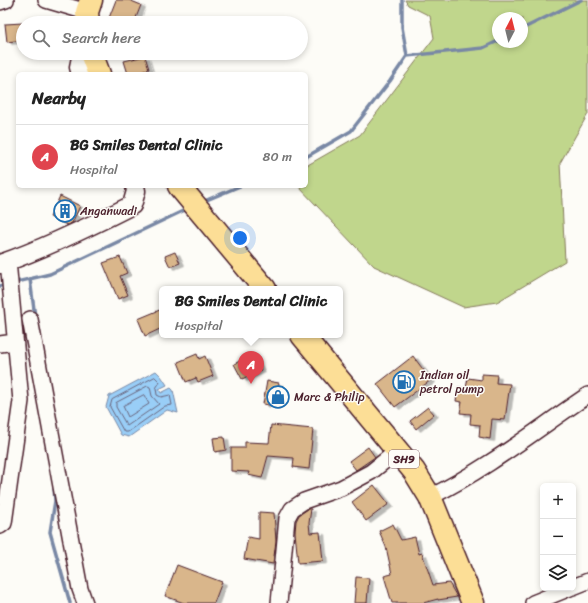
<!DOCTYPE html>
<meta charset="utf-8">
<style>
body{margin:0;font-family:Sriracha,sans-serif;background:#f6f6f6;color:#222}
.controls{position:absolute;right:12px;bottom:12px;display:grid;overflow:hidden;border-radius:6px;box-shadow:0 2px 6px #0003}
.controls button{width:36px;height:36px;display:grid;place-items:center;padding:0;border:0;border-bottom:1px solid #e0e0e0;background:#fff;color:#222;font:20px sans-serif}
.compass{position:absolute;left:492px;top:12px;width:36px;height:36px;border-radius:50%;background:#fff;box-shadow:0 2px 6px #0003;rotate:7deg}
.you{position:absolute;left:240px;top:238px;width:14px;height:14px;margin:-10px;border:3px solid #fff;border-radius:50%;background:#1a73e8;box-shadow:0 0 0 6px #1a73e833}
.badge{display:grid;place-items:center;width:26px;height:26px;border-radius:50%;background:#1f6fb2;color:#fff;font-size:13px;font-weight:700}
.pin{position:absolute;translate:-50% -33px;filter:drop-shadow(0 1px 2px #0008)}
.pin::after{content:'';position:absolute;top:21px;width:14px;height:12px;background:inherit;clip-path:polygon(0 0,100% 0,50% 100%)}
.popup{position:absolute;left:159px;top:286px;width:184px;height:52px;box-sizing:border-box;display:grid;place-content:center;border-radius:6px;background:#fff;filter:drop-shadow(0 1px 3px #0005);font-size:13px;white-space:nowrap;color:#767676}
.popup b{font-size:15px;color:#222}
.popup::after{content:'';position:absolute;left:50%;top:100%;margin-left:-8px;border:8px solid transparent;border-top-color:#fff}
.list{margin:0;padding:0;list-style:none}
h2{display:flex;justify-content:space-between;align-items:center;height:52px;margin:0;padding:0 16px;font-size:17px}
h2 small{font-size:13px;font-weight:400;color:#767676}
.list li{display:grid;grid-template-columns:26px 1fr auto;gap:12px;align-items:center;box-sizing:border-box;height:64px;padding:0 16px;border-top:1px solid #e0e0e0}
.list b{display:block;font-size:15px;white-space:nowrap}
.list p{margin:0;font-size:13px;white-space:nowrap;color:#767676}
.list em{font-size:13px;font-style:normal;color:#767676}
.icon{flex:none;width:22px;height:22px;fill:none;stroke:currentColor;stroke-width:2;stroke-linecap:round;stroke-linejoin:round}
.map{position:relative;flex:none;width:588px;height:603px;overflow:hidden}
.search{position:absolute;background:#fff;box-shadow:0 2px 6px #0003;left:16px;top:16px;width:292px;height:44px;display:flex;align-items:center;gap:10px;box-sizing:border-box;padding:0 14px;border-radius:22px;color:#767676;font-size:15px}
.panel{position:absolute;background:#fff;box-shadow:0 2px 6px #0003;left:16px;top:72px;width:292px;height:116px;border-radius:6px}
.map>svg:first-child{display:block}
.green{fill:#c0d68c;stroke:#857a5c;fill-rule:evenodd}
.water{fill:#99cef7;stroke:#7988a5}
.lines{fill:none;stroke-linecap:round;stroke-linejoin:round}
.shore{stroke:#6a657d;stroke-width:1}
.stream{stroke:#7988a5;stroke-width:3.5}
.building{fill:#d9b68b;stroke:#4a1f2b;filter:url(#shadow)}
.minor-casing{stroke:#4a1f2b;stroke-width:18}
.tertiary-casing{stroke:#4a1f2b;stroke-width:21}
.primary-casing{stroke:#4a1f2b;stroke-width:25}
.minor{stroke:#fdfcf7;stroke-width:15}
.tertiary{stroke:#fdfcf7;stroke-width:18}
.primary{stroke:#fcde96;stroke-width:22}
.labels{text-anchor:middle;stroke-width:3;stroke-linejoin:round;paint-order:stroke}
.shield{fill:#fdfcf7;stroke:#806168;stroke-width:1}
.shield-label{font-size:11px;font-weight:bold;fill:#4a1f2b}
.poi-label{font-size:12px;fill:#4a1f2b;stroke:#fdfcf7;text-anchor:start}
</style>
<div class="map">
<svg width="588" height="603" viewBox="0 0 588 603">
<defs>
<filter id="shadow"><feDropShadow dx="4.5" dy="2.5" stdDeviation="0" flood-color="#0004"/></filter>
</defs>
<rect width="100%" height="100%" fill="#fdfcf7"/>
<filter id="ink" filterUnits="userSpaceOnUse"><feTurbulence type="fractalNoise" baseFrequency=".025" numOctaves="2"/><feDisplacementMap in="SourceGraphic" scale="8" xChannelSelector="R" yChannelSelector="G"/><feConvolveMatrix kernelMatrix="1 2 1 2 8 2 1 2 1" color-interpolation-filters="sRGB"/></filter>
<g filter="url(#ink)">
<!-- green -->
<path class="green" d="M 405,0 L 588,0 L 588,114 L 560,163 L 565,261 L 497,302 L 463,307 L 374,266 L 298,186 L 306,186 L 306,166 L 360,135 L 434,38 L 430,16 L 408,5 ZM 498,18 L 522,18 L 522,42 L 498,42 Z"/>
<!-- water -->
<path class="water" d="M 156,371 L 161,376 L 167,385 L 159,389 L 161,393 L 171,388 L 173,390 L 178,413 L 167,410 L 129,437 L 121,435 L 106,407 L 109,396 Z"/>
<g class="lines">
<!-- shore -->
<path class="shore" d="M 155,377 L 160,382 L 156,388 L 157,395 L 161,397 L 170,395 L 172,405 L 165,406 L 128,432 L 124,432 L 110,407 L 112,400 Z
M 148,386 L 150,387 L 152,396 L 159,404 L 127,426 L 116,407 L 116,403 Z
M 144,395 L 149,404 L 128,417 L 123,406 Z"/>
<!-- stream -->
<path class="stream" d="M 522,29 L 581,0
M 407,56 L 483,48 L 498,41
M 306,157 L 351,131 L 390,81 L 407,56 L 402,27 L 402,0
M 202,202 L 240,186
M 30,279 L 35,317
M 13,283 L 50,274 L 187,209
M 0,286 L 7,284
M 54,488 L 55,501 L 50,532 L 70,603"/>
</g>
<!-- building -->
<path class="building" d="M 116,0 L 129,0 L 141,5 L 134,23 L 107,23 Z
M 23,23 L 23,40 L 7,42 L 5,24 Z
M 145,56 L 149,69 L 141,72 L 143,74 L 128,74 L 124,61 Z
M 60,196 L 80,206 L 72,223 L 67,225 L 50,217 Z
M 175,252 L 180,263 L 170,267 L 165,256 Z
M 120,257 L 127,273 L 120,276 L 128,295 L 118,299 L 103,263 Z
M 162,309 L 162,328 L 145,336 L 138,319 Z
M 197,354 L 199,359 L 205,356 L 213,376 L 198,382 L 196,378 L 186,382 L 178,362 Z
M 253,354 L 261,370 L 242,379 L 234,364 Z
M 413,356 L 431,380 L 395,407 L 377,384 Z
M 482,374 L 497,375 L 496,383 L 510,384 L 505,420 L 492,419 L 490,439 L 479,437 L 480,425 L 470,424 L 471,414 L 460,413 L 462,402 L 456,401 L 458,387 L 466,388 L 468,378 L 482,380 Z
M 267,381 L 279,383 L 275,406 L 263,404 Z
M 428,407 L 434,414 L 416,429 L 410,421 Z
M 271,425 L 313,429 L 309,469 L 293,467 L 294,458 L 268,456 L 262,478 L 248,475 L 249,472 L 231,471 L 231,448 L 245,448 L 245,442 L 269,443 Z
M 224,437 L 226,450 L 215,452 L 213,438 Z
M 368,447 L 375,457 L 356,470 L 349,461 Z
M 374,485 L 389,504 L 366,521 L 352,502 Z
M 308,509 L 311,509 L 309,523 L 310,533 L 320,532 L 323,561 L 298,563 L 295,532 L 296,521 L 299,515 Z
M 259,512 L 274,513 L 276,541 L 273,564 L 244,559 L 248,537 L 259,539 Z
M 393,524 L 401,540 L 415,537 L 419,554 L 422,553 L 433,585 L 449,583 L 457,597 L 438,600 L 438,599 L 423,603 L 392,603 L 384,576 L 392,574 L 386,547 L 379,531 Z
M 177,565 L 222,582 L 214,603 L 184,603 L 165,596 Z
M 356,577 L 369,578 L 367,603 L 354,603 Z"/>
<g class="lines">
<!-- minor casing -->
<g class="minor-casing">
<path id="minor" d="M 46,0 L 87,12
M 0,2 L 6,0
M 30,319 L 80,589 L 85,603
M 0,344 L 15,342
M 430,497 C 487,469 536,430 588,395
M 0,526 L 4,523 L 21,401 L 8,261
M 573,587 L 588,581
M 279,603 L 287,518 L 292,509 L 304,501 L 341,488 L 371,472 L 397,451
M 533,603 L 570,588"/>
</g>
<!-- tertiary casing -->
<g class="tertiary-casing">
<path id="tertiary" d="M 81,74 L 79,67 L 82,53
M 0,264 C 46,248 89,227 132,205 L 136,191 L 135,186"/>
</g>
<!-- primary casing -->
<g class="primary-casing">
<path id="primary" d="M 88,23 L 87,12 L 91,0
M 91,53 L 99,74
M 179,186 L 265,289
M 302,335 L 414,471 L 430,497 L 473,603"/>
</g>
<!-- minor -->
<use href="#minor" class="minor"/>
<!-- tertiary -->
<use href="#tertiary" class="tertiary"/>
<!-- primary -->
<use href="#primary" class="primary"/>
</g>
</g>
<!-- icons -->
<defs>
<g id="building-ring" transform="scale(1.15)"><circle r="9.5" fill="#fdfcf7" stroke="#1f6fb2" stroke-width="1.5"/><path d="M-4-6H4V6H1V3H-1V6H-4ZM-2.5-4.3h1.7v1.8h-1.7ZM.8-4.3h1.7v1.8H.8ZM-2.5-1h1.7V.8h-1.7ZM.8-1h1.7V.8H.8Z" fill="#1f6fb2"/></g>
<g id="fuel-ring" transform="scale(1.15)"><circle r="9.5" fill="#fdfcf7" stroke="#1f6fb2" stroke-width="1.5"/><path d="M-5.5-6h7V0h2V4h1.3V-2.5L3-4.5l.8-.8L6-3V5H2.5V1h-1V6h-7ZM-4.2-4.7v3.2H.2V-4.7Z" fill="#1f6fb2"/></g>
<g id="shop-ring" transform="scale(1.15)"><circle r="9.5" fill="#fdfcf7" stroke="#1f6fb2" stroke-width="1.5"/><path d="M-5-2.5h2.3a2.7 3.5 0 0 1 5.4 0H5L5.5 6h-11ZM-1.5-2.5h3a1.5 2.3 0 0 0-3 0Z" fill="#1f6fb2"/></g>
</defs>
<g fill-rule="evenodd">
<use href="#building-ring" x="65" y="211"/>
<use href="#fuel-ring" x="404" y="382"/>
<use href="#shop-ring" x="278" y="397"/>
</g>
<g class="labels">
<!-- shield labels -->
<rect class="shield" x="389" y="450" width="30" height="18" rx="3"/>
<g class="shield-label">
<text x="404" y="463">SH9</text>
</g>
<!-- poi labels -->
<g class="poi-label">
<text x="80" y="215">Anganwadi</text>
<text x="420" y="379">Indian oil<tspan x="420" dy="14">petrol pump</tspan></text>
<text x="294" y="401">Marc &amp; Philip</text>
</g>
</g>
</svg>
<div class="controls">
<button>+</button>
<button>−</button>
<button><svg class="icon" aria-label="layers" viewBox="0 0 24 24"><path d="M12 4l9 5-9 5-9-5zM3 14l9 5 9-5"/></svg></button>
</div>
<svg class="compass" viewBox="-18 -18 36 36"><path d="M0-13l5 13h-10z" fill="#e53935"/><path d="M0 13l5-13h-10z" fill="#767676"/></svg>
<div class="you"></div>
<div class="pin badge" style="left:251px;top:384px;background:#e0444e">A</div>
<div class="popup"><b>BG Smiles Dental Clinic</b>Hospital</div>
<div class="search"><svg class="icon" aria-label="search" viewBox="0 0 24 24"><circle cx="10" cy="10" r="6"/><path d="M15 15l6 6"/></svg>Search here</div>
<section class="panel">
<h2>Nearby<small></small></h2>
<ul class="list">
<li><span class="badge" style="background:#e0444e">A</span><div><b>BG Smiles Dental Clinic</b><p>Hospital</p></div><em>80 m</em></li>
</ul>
</section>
</div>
